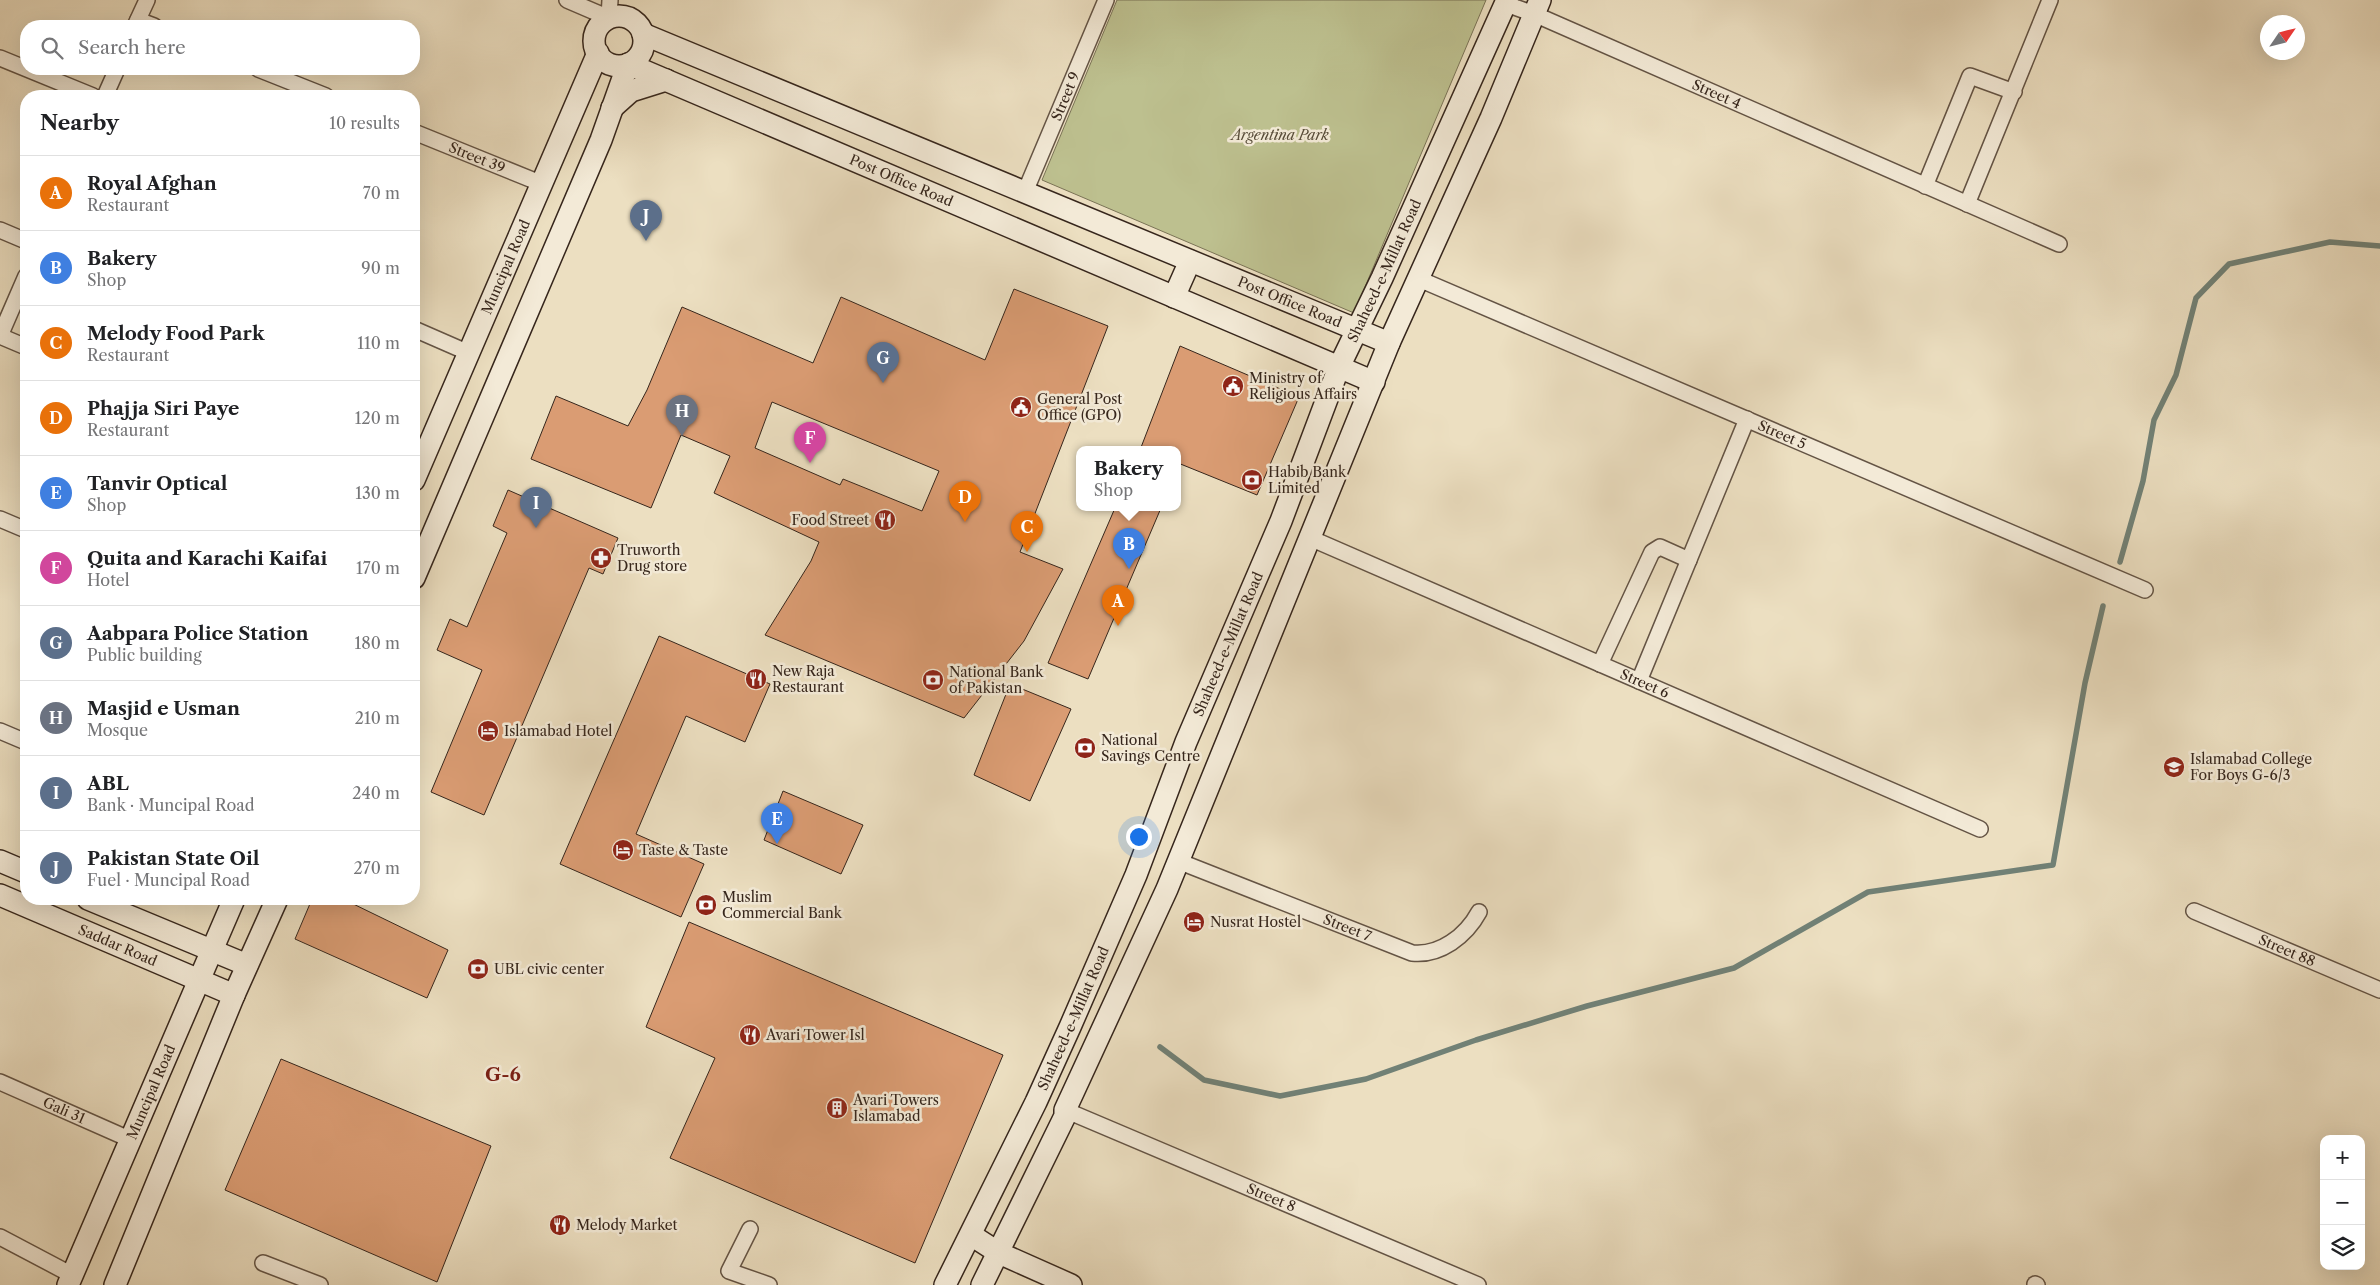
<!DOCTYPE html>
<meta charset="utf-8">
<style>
body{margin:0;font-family:"Libre Caslon Text",serif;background:#f2f2f2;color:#202124}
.controls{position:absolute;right:15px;bottom:15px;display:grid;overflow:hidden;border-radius:10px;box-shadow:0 5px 20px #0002}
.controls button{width:45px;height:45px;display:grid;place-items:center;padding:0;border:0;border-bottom:1px solid #e0e0e0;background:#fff;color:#202124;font:25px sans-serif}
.compass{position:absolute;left:2260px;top:15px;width:45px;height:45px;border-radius:50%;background:#fff;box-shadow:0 5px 20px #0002;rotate:55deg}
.you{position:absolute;left:1138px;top:836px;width:18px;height:18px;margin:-12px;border:4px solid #fff;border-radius:50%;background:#1a73e8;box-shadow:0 0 0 8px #1a73e833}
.badge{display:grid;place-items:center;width:32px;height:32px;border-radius:50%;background:#8f2418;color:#fff;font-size:16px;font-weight:700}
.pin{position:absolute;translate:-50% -41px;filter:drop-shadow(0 1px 2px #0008)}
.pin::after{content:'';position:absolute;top:26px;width:18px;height:15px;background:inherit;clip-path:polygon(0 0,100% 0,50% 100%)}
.popup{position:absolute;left:1076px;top:446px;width:105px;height:65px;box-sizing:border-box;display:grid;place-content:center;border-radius:10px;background:#fff;filter:drop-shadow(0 1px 4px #0005);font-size:16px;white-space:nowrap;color:#757577}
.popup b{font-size:19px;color:#202124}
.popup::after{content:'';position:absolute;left:50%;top:100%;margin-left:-10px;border:10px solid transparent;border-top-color:#fff}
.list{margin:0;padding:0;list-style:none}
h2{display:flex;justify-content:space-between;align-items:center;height:65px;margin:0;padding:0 20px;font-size:21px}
h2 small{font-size:16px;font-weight:400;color:#757577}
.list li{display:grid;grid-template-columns:32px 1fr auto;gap:15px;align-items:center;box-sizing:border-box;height:75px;padding:0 20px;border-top:1px solid #e0e0e0}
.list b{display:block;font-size:19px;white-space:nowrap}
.list p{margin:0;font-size:16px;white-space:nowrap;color:#757577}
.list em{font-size:16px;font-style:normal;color:#757577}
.icon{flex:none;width:28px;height:28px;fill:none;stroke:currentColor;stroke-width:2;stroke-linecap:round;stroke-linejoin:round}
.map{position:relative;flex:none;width:2380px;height:1285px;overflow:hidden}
.search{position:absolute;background:#fff;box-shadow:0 5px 20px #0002;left:20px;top:20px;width:400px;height:55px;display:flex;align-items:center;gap:12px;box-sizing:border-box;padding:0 18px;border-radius:20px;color:#757577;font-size:19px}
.panel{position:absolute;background:#fff;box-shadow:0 5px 20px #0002;left:20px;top:90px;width:400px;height:815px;border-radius:20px}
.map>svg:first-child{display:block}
.green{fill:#bdc08f;stroke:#7a7356}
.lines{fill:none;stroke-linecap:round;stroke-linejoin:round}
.stream{stroke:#718176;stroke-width:5.5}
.building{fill:#da9c73;stroke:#36261c;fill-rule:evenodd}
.street-casing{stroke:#645445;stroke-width:18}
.secondary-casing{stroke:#36261c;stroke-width:24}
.street{stroke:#f3ead7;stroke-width:15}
.secondary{stroke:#f3ead7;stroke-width:21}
.labels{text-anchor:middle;stroke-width:5;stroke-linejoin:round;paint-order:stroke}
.street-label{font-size:14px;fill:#36261c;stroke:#f3ead7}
.park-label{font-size:14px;font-style:italic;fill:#584c39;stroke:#f3ead7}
.poi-label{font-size:14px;fill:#36261c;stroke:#f3ead7;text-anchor:start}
.district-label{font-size:19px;font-weight:bold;fill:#7a1f14;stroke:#f3ead7}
</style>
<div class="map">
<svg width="2380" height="1285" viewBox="0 0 2380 1285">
<rect width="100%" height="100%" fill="#ecdfc1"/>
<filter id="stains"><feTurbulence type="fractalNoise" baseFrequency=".004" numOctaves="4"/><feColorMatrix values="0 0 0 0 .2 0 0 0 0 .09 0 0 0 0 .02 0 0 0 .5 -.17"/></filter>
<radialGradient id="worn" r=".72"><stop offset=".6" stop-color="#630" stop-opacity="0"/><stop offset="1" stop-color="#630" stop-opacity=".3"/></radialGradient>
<!-- green -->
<path class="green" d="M 1117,0 L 1486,0 L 1354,313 L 1042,180 Z"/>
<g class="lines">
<!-- stream -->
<path class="stream" d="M 2120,562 L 2143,481 L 2154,420 L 2176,375 L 2196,298 L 2229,264 L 2330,242 L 2380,246
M 1160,1047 L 1204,1080 L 1280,1096 L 1366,1079 L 1476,1040 L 1587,1006 L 1734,968 L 1868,892 L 2053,865 L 2085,683 L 2103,606"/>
</g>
<!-- building -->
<path class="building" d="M 1014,289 L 1108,326 L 1020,552 L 1063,569 L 1024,641 L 964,718 L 765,635 L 811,561 L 819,542 L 714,493 L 730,456 L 681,435 L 651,508 L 531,459 L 556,396 L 628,426 L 647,390 L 682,307 L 813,363 L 841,297 L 985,360 ZM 772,402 L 939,471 L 922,511 L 843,479 L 840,485 L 755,448 Z
M 1180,346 L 1299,397 L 1257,495 L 1178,463 L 1178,450 L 1140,450 Z
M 508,490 L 618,538 L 603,574 L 589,568 L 484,815 L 431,792 L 482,670 L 437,650 L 450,619 L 467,627 L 507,533 L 493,526 Z
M 1115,508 L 1161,508 L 1088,679 L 1048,663 Z
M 659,636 L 770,684 L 745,742 L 686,716 L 636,834 L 704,864 L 681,917 L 560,864 Z
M 1010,684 L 1071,709 L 1030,801 L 974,775 Z
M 783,791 L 863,825 L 841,874 L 764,840 Z
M 312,899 L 343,899 L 448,950 L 427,998 L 295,939 Z
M 689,922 L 1003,1055 L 915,1263 L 670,1158 L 715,1058 L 646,1027 Z
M 281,1059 L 491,1146 L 437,1282 L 225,1190 Z"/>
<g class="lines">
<!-- street casing -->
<g class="street-casing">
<g id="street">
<path d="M 567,0 L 609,18 L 610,0"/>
<path id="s1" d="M 1506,4 L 1534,14 L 2059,244"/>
<path d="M 138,20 L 154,26"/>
<path d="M 135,26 L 147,0"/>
<path d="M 0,58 L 93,96"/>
<path d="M 258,69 L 326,96"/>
<path d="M 105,96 L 117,69"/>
<path id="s2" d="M 414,132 L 540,183"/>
<path d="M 1925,186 L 1970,76 L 2014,92"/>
<path id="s3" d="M 1025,192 L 1106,0"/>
<path d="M 1967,204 L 2050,0"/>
<path d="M 0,230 L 26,241"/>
<path id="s4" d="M 1419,279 L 2145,590"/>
<path d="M 414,329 L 469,353"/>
<path d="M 0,336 L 26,276"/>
<path d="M 0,336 L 26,347"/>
<path d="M 0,519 L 26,530"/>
<path id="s5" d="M 1310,538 L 1980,829"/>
<path d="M 1600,664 L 1652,552 L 1660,547 L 1689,560"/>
<path d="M 1639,681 L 1747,419"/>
<path d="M 0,731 L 26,742"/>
<path id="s6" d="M 1178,861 L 1412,953 C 1440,956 1466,936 1479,912"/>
<path id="s7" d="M 2194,911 L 2380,990"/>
<path id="s8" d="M 0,1082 L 129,1139"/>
<path id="s9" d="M 1065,1110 L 1478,1285"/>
<path d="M 750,1229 L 729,1271 L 769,1285"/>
<path d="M 0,1237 L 72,1275"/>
<path d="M 263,1263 L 320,1285"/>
<path d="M 2035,1284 L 2037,1285"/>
</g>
</g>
<!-- secondary casing -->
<g class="secondary-casing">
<g id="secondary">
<circle cx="619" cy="41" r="25"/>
<path id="s10" d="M 643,34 L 1389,343"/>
<path d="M 612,108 L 631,91 L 666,80"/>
<path d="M 1174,297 L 1190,261"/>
<path id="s11" d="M 414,480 L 598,53"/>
<path id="s12" d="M 414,578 L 601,140 L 628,64 L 1374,382"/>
<path d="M 0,861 L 26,872"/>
<path id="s13" d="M 0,895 L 234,995"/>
<path d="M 88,899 L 247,965"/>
<path d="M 971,1235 L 999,1253 L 1071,1285"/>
<path id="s14" d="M 68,1285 L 234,899"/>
<path d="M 115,1285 L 234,995 L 277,899"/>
<path id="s15" d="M 945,1285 L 1036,1102 L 1070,1027 L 1136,875 L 1186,742 L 1281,521 L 1339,367 L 1382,278 L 1507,0"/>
<path d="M 982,1285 L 1065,1116 L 1065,1110 L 1167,889 L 1389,343 L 1491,118 L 1540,0"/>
</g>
</g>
<!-- street -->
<use href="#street" class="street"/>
<!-- secondary -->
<use href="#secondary" class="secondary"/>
</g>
<!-- icons -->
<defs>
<g id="civic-disc" transform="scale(1.125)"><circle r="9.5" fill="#8f2418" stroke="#f3ead7"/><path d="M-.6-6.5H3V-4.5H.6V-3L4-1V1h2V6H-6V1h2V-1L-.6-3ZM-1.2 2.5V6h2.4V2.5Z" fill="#fff"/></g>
<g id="bank-disc" transform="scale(1.125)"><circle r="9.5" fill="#8f2418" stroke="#f3ead7"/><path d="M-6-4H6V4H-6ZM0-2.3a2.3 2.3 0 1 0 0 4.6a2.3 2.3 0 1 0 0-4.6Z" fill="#fff"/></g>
<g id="restaurant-disc" transform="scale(1.125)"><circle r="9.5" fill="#8f2418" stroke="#f3ead7"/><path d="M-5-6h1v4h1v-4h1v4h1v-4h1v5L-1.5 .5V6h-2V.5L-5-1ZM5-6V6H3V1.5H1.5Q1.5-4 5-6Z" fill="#fff"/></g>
<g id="pharmacy-disc" transform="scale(1.125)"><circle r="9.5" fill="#8f2418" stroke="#f3ead7"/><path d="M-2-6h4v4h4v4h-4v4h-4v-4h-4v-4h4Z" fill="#fff"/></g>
<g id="hotel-disc" transform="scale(1.125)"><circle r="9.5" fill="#8f2418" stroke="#f3ead7"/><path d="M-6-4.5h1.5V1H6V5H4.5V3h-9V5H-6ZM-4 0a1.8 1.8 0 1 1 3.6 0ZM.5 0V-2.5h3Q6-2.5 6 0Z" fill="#fff"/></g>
<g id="university-disc" transform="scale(1.125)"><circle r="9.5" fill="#8f2418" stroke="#f3ead7"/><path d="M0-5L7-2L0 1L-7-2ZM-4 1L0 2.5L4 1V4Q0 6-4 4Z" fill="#fff"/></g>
<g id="building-disc" transform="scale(1.125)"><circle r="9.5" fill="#8f2418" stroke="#f3ead7"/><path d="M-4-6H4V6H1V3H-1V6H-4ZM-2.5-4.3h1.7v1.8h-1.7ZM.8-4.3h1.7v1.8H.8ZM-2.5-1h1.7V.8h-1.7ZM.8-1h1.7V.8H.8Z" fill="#fff"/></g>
</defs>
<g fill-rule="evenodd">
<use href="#civic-disc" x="1233" y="386"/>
<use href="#civic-disc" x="1021" y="407"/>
<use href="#bank-disc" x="1252" y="480"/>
<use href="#restaurant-disc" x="885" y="520"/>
<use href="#pharmacy-disc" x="601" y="558"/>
<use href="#restaurant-disc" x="756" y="679"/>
<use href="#bank-disc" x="933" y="680"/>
<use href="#hotel-disc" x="488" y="731"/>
<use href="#bank-disc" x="1085" y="748"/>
<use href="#university-disc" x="2174" y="767"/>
<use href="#hotel-disc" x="623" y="850"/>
<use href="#bank-disc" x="706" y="905"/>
<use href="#hotel-disc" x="1194" y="922"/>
<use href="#bank-disc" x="478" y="969"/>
<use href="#restaurant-disc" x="750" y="1035"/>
<use href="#building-disc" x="837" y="1108"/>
<use href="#restaurant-disc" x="560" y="1225"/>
</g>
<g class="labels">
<!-- street labels -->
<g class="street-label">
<text dy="5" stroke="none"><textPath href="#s1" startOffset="229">Street 4</textPath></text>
<text dy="5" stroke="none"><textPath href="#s3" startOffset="104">Street 9</textPath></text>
<text dy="5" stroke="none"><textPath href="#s2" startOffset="68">Street 39</textPath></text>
<text dy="5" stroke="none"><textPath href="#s12" startOffset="854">Post Office Road</textPath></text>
<text dy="5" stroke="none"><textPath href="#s11" startOffset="232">Muncipal Road</textPath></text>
<text dy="5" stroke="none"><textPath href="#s15" startOffset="1106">Shaheed-e-Millat Road</textPath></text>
<text dy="5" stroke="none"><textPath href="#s10" startOffset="700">Post Office Road</textPath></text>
<text dy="5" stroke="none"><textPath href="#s4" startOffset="395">Street 5</textPath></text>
<text dy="5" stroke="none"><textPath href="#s15" startOffset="701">Shaheed-e-Millat Road</textPath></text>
<text dy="5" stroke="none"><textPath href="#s5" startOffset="365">Street 6</textPath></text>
<text dy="5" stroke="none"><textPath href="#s6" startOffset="182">Street 7</textPath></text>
<text dy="5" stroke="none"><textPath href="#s13" startOffset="128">Saddar Road</textPath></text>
<text dy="5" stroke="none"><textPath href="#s7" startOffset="101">Street 88</textPath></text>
<text dy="5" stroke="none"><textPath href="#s15" startOffset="296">Shaheed-e-Millat Road</textPath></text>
<text dy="5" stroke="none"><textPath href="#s14" startOffset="210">Muncipal Road</textPath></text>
<text dy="5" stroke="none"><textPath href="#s8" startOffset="70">Gali 31</textPath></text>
<text dy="5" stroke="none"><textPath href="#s9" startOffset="224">Street 8</textPath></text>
</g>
<!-- park labels -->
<g class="park-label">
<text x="1280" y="140">Argentina Park</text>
</g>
<!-- poi labels -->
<g class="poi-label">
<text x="1249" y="383">Ministry of<tspan x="1249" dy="16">Religious Affairs</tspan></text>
<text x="1037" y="404">General Post<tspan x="1037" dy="16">Office (GPO)</tspan></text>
<text x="1268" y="477">Habib Bank<tspan x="1268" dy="16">Limited</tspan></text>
<text x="869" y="525" text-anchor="end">Food Street</text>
<text x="617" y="555">Truworth<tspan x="617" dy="16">Drug store</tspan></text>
<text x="772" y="676">New Raja<tspan x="772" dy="16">Restaurant</tspan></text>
<text x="949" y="677">National Bank<tspan x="949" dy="16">of Pakistan</tspan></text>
<text x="504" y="736">Islamabad Hotel</text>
<text x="1101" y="745">National<tspan x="1101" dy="16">Savings Centre</tspan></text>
<text x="2190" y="764">Islamabad College<tspan x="2190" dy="16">For Boys G-6/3</tspan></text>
<text x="639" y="855">Taste &amp; Taste</text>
<text x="722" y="902">Muslim<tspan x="722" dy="16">Commercial Bank</tspan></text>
<text x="1210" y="927">Nusrat Hostel</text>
<text x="494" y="974">UBL civic center</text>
<text x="766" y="1040">Avari Tower Isl</text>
<text x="853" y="1105">Avari Towers<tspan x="853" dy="16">Islamabad</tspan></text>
<text x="576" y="1230">Melody Market</text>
</g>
<!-- district labels -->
<g class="district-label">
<text x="503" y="1081">G-6</text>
</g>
</g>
<rect width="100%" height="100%" filter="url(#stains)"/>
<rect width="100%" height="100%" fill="url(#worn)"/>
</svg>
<div class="controls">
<button>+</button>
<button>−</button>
<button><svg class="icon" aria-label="layers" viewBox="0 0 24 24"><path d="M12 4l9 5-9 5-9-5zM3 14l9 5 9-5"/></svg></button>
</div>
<svg class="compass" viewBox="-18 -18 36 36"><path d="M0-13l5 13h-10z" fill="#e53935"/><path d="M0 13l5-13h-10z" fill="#757577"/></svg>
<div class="you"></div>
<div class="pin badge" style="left:1118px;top:626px;background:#e8710a">A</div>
<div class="pin badge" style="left:1129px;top:569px;background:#3f7fe0">B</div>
<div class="popup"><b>Bakery</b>Shop</div>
<div class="pin badge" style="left:1027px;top:552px;background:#e8710a">C</div>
<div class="pin badge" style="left:965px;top:522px;background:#e8710a">D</div>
<div class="pin badge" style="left:777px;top:844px;background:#3f7fe0">E</div>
<div class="pin badge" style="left:810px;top:463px;background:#d1479c">F</div>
<div class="pin badge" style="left:883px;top:383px;background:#5c6f8a">G</div>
<div class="pin badge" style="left:682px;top:436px;background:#6b7280">H</div>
<div class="pin badge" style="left:536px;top:528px;background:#5c6f8a">I</div>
<div class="pin badge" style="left:646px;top:241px;background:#5c6f8a">J</div>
<div class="search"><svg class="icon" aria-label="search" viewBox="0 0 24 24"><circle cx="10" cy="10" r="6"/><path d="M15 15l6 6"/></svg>Search here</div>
<section class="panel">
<h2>Nearby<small>10 results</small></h2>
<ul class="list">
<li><span class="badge" style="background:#e8710a">A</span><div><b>Royal Afghan</b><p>Restaurant</p></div><em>70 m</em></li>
<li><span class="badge" style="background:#3f7fe0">B</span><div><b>Bakery</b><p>Shop</p></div><em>90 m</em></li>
<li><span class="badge" style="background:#e8710a">C</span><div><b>Melody Food Park</b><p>Restaurant</p></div><em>110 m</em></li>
<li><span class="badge" style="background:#e8710a">D</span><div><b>Phajja Siri Paye</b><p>Restaurant</p></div><em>120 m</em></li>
<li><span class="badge" style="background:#3f7fe0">E</span><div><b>Tanvir Optical</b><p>Shop</p></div><em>130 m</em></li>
<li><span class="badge" style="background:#d1479c">F</span><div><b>Quita and Karachi Kaifai</b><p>Hotel</p></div><em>170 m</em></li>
<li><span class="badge" style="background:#5c6f8a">G</span><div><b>Aabpara Police Station</b><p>Public building</p></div><em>180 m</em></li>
<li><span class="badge" style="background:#6b7280">H</span><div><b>Masjid e Usman</b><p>Mosque</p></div><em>210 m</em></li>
<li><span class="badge" style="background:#5c6f8a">I</span><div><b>ABL</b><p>Bank · Muncipal Road</p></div><em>240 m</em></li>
<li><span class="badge" style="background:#5c6f8a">J</span><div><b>Pakistan State Oil</b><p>Fuel · Muncipal Road</p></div><em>270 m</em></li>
</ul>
</section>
</div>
